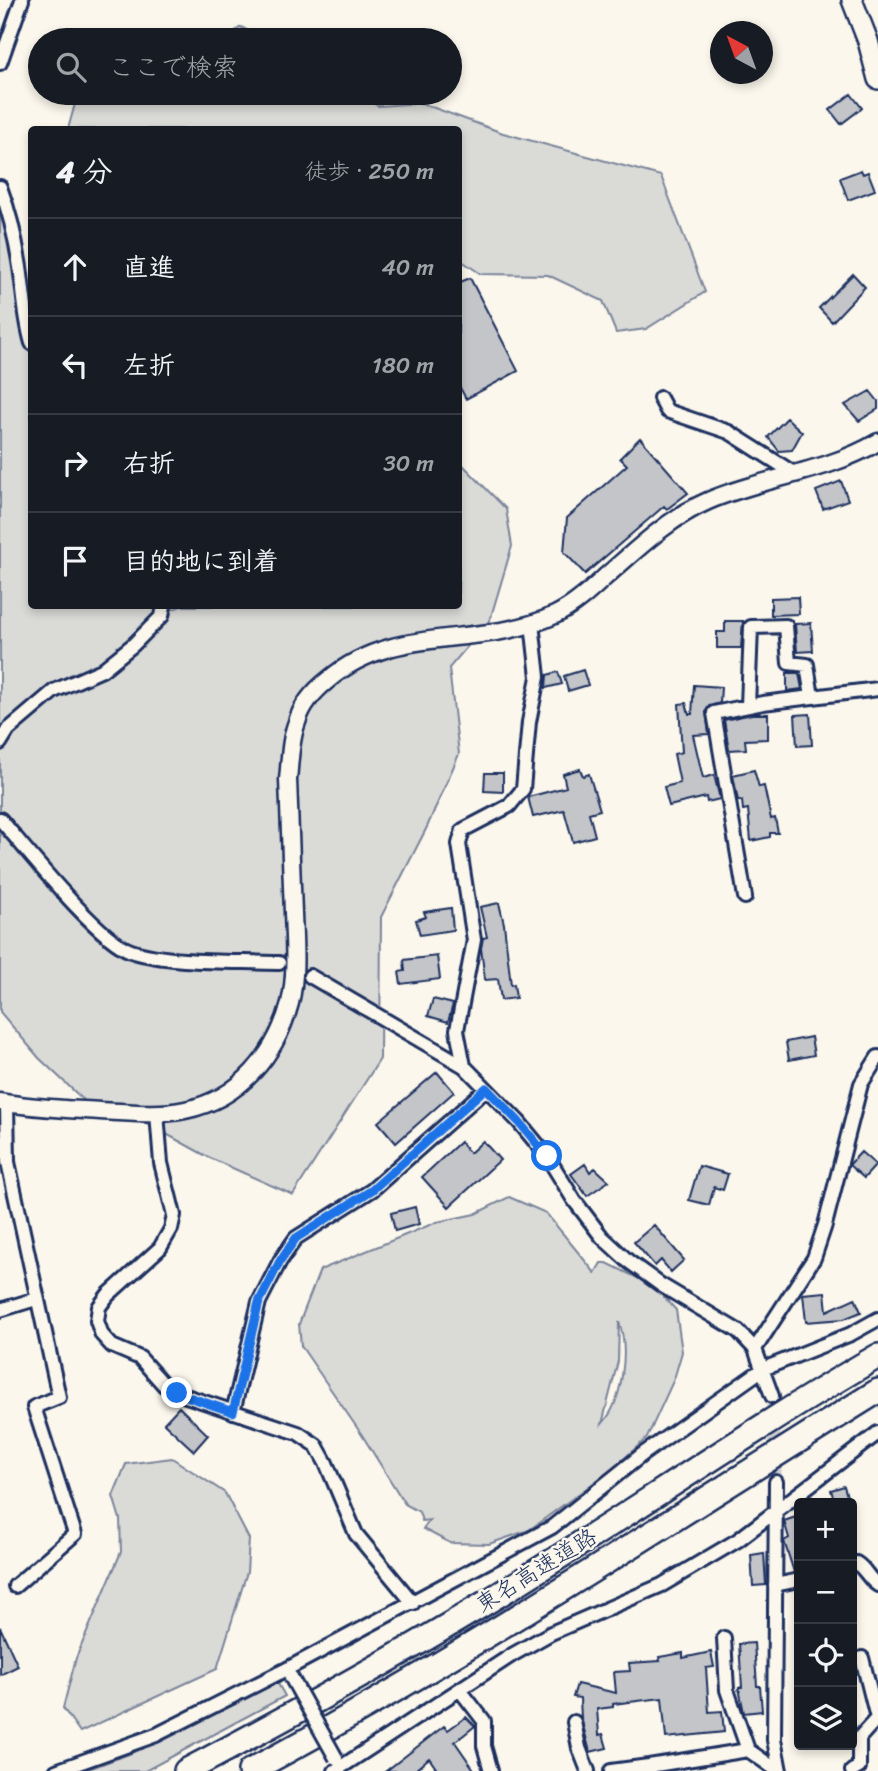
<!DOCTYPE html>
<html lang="ja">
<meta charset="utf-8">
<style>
body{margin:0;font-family:Sriracha,"Klee One",sans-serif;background:#242831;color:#f1f3f6}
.controls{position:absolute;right:21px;bottom:21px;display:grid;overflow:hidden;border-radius:7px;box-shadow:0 4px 10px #0003}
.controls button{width:63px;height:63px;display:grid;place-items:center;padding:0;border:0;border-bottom:2px solid #363941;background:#171b24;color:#f1f3f6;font:35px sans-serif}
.compass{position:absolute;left:710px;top:21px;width:63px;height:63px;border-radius:50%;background:#171b24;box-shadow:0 4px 10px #0003;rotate:319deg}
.stop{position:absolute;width:21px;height:21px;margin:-16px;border:5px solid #1a73e8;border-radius:50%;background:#fff}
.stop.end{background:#1a73e8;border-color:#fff;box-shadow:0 2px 7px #0008}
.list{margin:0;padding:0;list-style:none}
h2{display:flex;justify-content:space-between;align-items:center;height:91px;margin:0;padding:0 28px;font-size:30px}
h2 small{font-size:23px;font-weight:400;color:#9ea1a6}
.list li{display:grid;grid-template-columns:46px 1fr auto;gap:21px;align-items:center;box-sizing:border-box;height:98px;padding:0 28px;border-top:2px solid #363941}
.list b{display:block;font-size:26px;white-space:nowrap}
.list em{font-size:23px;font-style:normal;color:#9ea1a6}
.icon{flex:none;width:38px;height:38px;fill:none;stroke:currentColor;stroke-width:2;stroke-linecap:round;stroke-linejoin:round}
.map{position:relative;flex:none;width:878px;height:1771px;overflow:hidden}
.search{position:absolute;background:#171b24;box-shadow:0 4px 10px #0003;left:28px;top:28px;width:434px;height:77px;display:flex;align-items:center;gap:18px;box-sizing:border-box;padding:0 24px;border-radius:38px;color:#9ea1a6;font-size:26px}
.panel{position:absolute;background:#171b24;box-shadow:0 4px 10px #0003;left:28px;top:126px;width:434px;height:483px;border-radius:7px}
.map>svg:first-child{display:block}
.green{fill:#dadad7;stroke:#7a849a;stroke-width:2;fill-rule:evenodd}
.building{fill:#c3c5c9;stroke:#1b2f5e;stroke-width:2}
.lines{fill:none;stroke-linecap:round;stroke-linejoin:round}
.minor-tunnel{stroke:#cecfd0;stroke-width:12;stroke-dasharray:12 6;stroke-linecap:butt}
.minor-casing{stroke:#1b2f5e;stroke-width:18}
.tertiary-casing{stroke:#1b2f5e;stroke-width:21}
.primary-casing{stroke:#1b2f5e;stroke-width:24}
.motorway-casing{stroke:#1b2f5e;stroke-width:28}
.minor{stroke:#fbf7ec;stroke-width:12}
.tertiary{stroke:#fbf7ec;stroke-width:16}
.primary{stroke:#fbf7ec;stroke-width:19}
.motorway{stroke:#fbf7ec;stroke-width:23}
.minor-bridge-casing{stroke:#1b2f5e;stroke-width:18;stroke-linecap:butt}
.minor-bridge{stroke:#fbf7ec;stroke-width:12}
.route{stroke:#1a73e8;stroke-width:9}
.labels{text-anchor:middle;stroke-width:5;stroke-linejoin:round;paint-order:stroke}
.street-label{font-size:23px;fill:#1b2f5e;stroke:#fbf7ec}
</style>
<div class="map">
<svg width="878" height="1771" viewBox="0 0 878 1771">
<rect width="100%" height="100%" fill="#fbf7ec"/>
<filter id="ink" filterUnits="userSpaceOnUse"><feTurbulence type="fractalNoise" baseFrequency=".0143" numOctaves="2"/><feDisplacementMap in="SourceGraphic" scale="14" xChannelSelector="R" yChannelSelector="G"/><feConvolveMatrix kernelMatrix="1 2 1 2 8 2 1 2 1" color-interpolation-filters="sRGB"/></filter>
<g filter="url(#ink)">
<!-- green -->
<path class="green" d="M 241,27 L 265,40 L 223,40 Z
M 78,93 L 155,102 L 164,93 L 356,93 L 378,106 L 421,103 L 503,133 L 661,176 L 705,292 L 646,329 L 616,333 L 603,301 L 548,275 L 481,274 L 459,259 L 458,130 L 68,129 Z
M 0,211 L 9,213 L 31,337 L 32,606 L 167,606 L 171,610 L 181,606 L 458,606 L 459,456 L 460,462 L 506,509 L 512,546 L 490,620 L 449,668 L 459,754 L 427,827 L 381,917 L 380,1059 L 293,1195 L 210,1158 L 128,1113 L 91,1107 L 39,1058 L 0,1012 Z
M 509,1197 L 546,1213 L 595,1273 L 601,1263 L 607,1263 L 654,1286 L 676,1310 L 682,1352 L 674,1379 L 647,1438 L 610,1471 L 529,1530 L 489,1544 L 450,1543 L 423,1529 L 430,1520 L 422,1521 L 419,1512 L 405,1504 L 362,1435 L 301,1346 L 299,1324 L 320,1270 L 437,1222 L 475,1214 ZM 619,1322 C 629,1349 623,1402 602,1424 L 618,1361 Z
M 172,1458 L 225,1493 L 249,1539 L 247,1572 L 217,1669 L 80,1732 L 63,1708 L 76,1658 L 121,1552 L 120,1519 L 113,1496 L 126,1464 Z
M 277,1682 L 285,1696 L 145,1771 L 83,1771 L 129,1754 Z"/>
<!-- building -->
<path class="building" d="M 851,94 L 862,108 L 841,124 L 830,110 Z
M 861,170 L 863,174 L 868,172 L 875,190 L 848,200 L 840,178 Z
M 853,274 L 865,287 L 832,322 L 819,308 Z
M 470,278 L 518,371 L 466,399 L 458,384 L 458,283 Z
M 870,391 L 878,401 L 878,409 L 859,421 L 845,405 Z
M 787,418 L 802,432 L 792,450 L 779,451 L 768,437 Z
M 640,438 L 688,493 L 667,509 L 664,506 L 585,574 L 564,552 L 567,518 L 627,465 L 620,458 Z
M 841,481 L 848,500 L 823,509 L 816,491 Z
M 798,597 L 799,614 L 771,615 L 771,598 Z
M 725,621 L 743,621 L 741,648 L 717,648 L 717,632 L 725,632 Z
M 811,623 L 813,651 L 797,652 L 795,624 Z
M 583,670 L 588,685 L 568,691 L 564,676 Z
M 558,672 L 562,684 L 546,688 L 547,675 Z
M 787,673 L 799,673 L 802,689 L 787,691 Z
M 694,685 L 721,687 L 720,703 L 709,706 L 706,711 L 709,734 L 693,735 L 703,778 L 714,775 L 720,799 L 707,802 L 706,797 L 669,806 L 664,787 L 680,783 L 674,754 L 682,752 L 679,704 L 686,703 L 689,714 L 692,714 Z
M 752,714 L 768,714 L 768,739 L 745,740 L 746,749 L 729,750 L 724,720 Z
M 810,714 L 812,745 L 797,746 L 795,715 Z
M 580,769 L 583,776 L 589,774 L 600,810 L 589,813 L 595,836 L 573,842 L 564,810 L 533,817 L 528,797 L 566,787 L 563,774 Z
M 754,770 L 759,787 L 764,786 L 771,819 L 775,818 L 778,833 L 770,833 L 770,837 L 751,841 L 748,809 L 743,810 L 742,801 L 738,801 L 733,775 Z
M 485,773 L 503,773 L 503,792 L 484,791 Z
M 499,903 L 504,924 L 511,985 L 514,984 L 516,998 L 501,1000 L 498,979 L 485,980 L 481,948 L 483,938 L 487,937 L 480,907 Z
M 451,908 L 453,930 L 420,935 L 416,920 L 426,917 L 424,912 Z
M 437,956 L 440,979 L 401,984 L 399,972 L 405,971 L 404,960 Z
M 433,999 L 453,1004 L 448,1022 L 428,1016 Z
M 811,1037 L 814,1055 L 789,1060 L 786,1042 Z
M 437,1072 L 454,1092 L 396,1143 L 378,1122 Z
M 483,1141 L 500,1160 L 449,1207 L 422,1177 L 460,1142 L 470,1153 Z
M 861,1152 L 876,1165 L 864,1178 L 849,1165 Z
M 585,1164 L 590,1172 L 595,1168 L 609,1181 L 587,1196 L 571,1174 Z
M 699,1166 L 728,1174 L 723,1190 L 714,1187 L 709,1205 L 689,1200 Z
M 415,1207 L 419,1224 L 395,1231 L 391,1213 Z
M 654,1225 L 684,1260 L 671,1272 L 661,1260 L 655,1266 L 634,1242 Z
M 825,1292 L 827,1311 L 855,1298 L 861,1312 L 844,1319 L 806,1322 L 803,1294 Z
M 179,1407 L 208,1435 L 194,1451 L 164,1423 Z
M 844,1486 L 849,1503 L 835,1503 L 831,1490 Z
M 799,1516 L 799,1571 L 794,1572 L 784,1541 L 789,1538 L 784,1521 Z
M 764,1553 L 766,1585 L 753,1586 L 751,1555 Z
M 0,1627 L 18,1666 L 0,1675 Z
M 754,1643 L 757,1686 L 760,1686 L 762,1711 L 744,1713 L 739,1688 L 742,1687 L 739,1644 Z
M 711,1652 L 714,1667 L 706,1668 L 709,1712 L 722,1711 L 724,1732 L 666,1738 L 662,1698 L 613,1704 L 613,1707 L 597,1709 L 599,1735 L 603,1734 L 607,1748 L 590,1752 L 581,1718 L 580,1698 L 573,1697 L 577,1684 L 616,1693 L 614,1672 L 630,1671 L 629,1663 L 660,1661 L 659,1657 L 683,1653 L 683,1658 Z
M 466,1717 L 475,1726 L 455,1742 L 475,1771 L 438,1771 L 429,1758 L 414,1771 L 386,1771 L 444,1726 L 448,1730 Z"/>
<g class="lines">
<!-- minor-tunnel -->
<path class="minor-tunnel" d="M 772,1396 L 776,1482"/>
<!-- minor casing -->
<g class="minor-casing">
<path id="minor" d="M 0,63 L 22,0
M 0,187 C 9,211 15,236 19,261 C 24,289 24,316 32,343
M 660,398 L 667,411 L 729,432 L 795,474
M 748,706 L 751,627 L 786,626 L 789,663 L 807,665 L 812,697
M 0,743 L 8,730 L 54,691 L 102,670 L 133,645 L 162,616 L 164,606
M 0,819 C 26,849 98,940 131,951 C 170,964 237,961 279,963
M 745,897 L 714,713 L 763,703 L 878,689
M 310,976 L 464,1066 L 519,1122 L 547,1156 L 574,1200 L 602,1237 L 628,1261 L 661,1285 L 738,1331 L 755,1349 L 772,1396
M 464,1066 L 457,1030 L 474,940 L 459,844 L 463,830 L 509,806 L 523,789 L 529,722 L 538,677 L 532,623
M 7,1103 L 8,1162 L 59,1397 L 34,1407 L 75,1534 L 15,1586
M 157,1113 L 161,1163 L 174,1215 L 171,1229 L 160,1248 L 108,1295 L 99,1307 L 97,1321 L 102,1335 L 112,1346 L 140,1358 L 164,1385 L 177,1393 L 298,1433 L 316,1445 L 326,1463 L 356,1534 L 413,1603
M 0,1310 L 36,1299
M 755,1349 L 814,1258 L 825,1225 L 861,1084 L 878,1057
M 233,1412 L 259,1302 L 280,1261 L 296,1238 L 372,1190 L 486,1089
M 776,1482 L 774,1740 L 780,1771
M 852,1564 L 856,1563 C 866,1569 868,1579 878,1585
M 775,1585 L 799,1580
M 724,1638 L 727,1690 L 748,1750 L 778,1771
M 862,1658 L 877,1718
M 460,1690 L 484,1721 L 484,1746 L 491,1771
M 574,1722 L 579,1748 L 588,1771
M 56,1771 L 156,1735 L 287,1669 L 552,1527 L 643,1454 L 763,1369 L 851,1334 L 878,1319
M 335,1771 L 512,1655 L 551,1633 L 662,1585 L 738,1540 L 878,1433
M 611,1771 L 649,1766
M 650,1771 L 649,1766 L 748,1750
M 852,1771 L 859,1767 L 859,1738 L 878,1717"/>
</g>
<!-- tertiary casing -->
<g class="tertiary-casing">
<path id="tertiary" d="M 0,1102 C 33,1108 66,1109 100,1111 C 128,1112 157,1116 185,1110 C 240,1099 276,1055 290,1003 C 297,974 294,941 293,913 C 291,868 290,824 288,780 C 290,761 290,740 297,722 C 302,705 314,691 328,680 C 396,622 479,650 555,615 C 574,606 590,591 605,577 C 637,549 669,518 708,501 C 763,477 826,473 878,442"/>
</g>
<!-- primary casing -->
<g class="primary-casing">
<path id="primary" d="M 852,0 L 868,41 L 878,79"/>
</g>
<!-- motorway casing -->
<g class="motorway-casing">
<path id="motorway" d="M 186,1771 C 292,1715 398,1657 500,1594 C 627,1516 749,1431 878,1356
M 250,1771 C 466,1656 670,1520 878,1391"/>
</g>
<!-- minor -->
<use href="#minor" class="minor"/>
<!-- tertiary -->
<use href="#tertiary" class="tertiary"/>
<!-- primary -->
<use href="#primary" class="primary"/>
<!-- motorway -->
<use href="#motorway" class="motorway"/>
<!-- minor-bridge casing -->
<g class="minor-bridge-casing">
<path id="minor-bridge" d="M 291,1677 L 336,1758"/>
</g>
<!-- minor-bridge -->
<use href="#minor-bridge" class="minor-bridge"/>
</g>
</g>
<g class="lines" filter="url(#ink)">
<!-- route -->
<path class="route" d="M 177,1393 L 233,1412 L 259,1302 L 280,1261 L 296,1238 L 372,1190 L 486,1088 L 519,1122 L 547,1156"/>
</g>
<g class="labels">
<!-- street labels -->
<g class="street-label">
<text transform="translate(536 1570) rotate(-32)" y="8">東名高速道路</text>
</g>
</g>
</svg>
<div class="controls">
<button>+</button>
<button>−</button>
<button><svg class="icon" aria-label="locate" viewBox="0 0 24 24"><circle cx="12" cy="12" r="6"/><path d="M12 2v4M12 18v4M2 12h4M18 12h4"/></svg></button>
<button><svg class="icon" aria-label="layers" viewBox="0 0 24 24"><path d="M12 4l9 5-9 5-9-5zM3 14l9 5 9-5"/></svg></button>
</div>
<svg class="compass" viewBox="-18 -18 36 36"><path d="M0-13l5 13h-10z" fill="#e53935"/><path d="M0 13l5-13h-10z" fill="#9ea1a6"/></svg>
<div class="stop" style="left:547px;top:1156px"></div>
<div class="stop end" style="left:177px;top:1393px"></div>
<div class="search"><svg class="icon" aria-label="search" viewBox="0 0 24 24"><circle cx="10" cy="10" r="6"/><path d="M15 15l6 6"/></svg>ここで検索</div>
<section class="panel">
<h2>4 分<small>徒歩 · 250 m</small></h2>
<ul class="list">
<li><svg class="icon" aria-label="ahead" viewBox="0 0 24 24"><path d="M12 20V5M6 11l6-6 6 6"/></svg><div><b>直進</b></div><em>40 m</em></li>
<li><svg class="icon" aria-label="left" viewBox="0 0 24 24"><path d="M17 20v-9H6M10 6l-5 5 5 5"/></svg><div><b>左折</b></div><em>180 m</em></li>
<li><svg class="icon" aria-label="right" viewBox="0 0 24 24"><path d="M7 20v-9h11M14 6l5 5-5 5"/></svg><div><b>右折</b></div><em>30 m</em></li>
<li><svg class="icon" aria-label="arrive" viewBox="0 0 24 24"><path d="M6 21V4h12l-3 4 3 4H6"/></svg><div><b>目的地に到着</b></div></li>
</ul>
</section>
</div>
